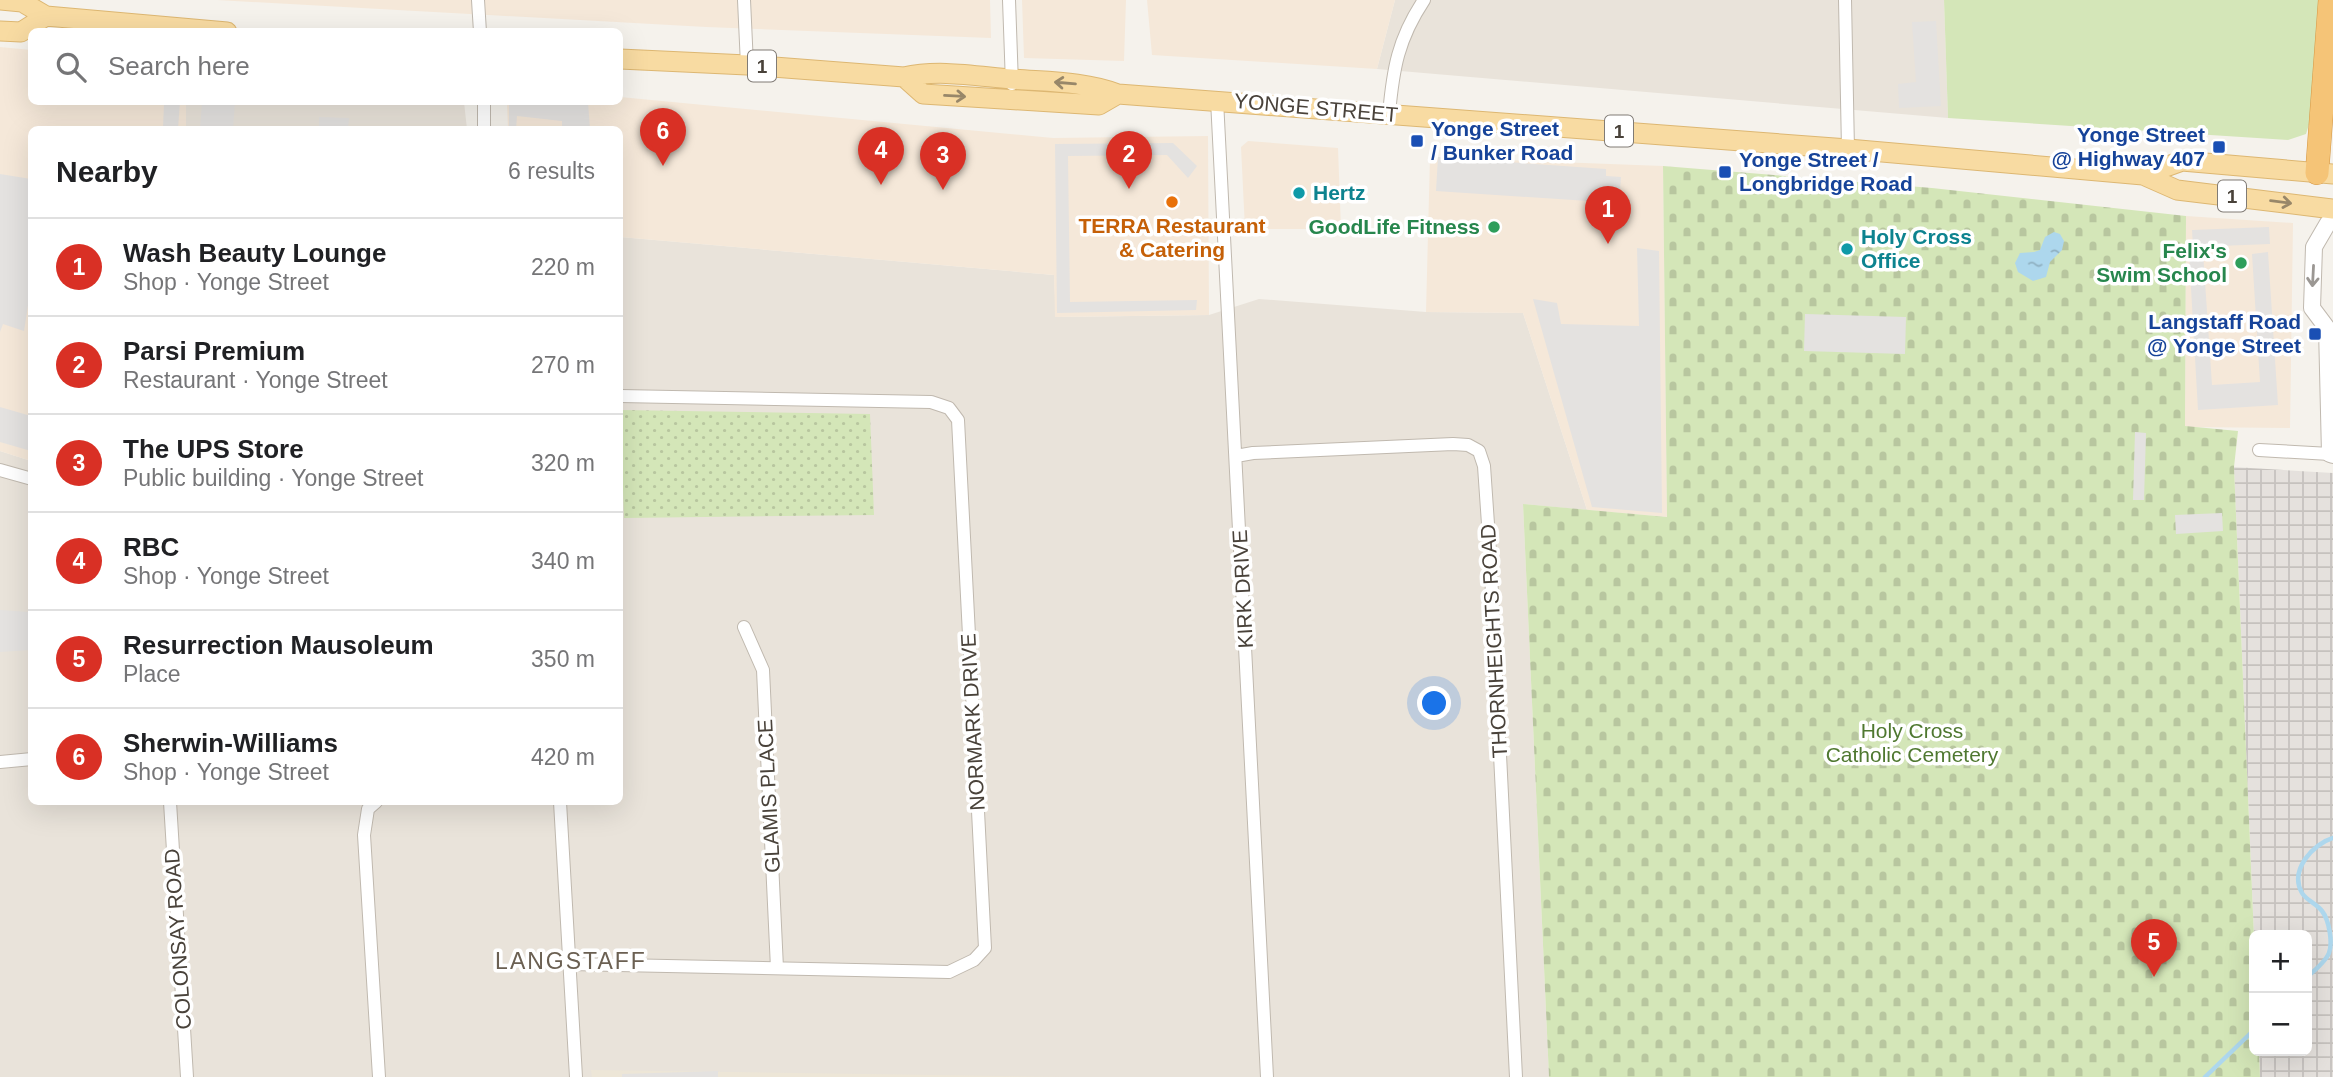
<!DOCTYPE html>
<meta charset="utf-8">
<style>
body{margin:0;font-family:Helvetica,sans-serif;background:#f6f6f6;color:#202124}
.controls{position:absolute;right:21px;bottom:21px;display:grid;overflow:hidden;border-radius:10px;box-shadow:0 7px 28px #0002}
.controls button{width:63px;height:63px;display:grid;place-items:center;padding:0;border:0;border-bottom:2px solid #e0e0e0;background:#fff;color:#202124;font:35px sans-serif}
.you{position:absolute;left:1435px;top:704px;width:24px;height:24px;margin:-18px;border:5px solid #fff;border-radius:50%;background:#1a73e8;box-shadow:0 0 0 10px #1a73e833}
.badge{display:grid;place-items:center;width:46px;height:46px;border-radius:50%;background:#d93025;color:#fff;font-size:23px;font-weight:700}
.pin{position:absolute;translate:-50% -58px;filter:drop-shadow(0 2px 4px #0008)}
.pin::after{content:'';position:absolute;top:37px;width:24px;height:21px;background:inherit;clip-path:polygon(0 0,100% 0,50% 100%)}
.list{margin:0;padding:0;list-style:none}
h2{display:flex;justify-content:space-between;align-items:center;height:91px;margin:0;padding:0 28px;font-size:30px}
h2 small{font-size:23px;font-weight:400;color:#757577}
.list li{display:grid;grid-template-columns:46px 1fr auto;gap:21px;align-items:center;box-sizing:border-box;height:98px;padding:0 28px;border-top:2px solid #e0e0e0}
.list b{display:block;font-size:26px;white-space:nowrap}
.list p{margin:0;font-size:23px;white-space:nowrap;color:#757577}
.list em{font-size:23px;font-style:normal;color:#757577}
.icon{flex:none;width:38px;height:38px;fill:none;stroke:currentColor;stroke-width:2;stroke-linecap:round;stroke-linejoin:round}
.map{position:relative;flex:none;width:2333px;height:1077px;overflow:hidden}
.search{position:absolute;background:#fff;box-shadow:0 7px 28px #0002;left:28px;top:28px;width:595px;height:77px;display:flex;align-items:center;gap:18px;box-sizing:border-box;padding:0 24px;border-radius:10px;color:#757577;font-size:26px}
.panel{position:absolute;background:#fff;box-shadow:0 7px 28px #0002;left:28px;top:126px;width:595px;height:679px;border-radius:10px}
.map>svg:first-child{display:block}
.residential{fill:#e9e3da}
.commercial{fill:#f5e8d9}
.industrial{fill:url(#industrial-grid)}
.education{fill:#ede6d7}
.grass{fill:#d4e6b8}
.cemetery{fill:url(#cemetery-stones)}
.park{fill:url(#park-dots)}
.parking{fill:#e4e2e0}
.water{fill:url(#water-ripples)}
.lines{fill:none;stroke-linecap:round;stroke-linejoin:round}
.stream{stroke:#add7ed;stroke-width:4.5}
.minor-casing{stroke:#c0b9af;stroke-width:14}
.tertiary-casing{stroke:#c0b9af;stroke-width:18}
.primary-casing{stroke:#ddb772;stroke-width:21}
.motorway-casing{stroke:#d59846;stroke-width:24}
.minor{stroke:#fff;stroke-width:12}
.tertiary{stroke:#fff;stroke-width:16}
.primary{stroke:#f8dba2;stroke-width:19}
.motorway{stroke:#f5c477;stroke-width:23}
.oneway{stroke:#988769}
.oneway2{stroke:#9b9793}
.transit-dot{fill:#1a4fb4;stroke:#fff;stroke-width:2.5}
.culture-dot{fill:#0f9aa8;stroke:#fff;stroke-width:2.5}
.food-dot{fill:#e8710a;stroke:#fff;stroke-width:2.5}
.leisure-dot{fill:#2e9e5b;stroke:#fff;stroke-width:2.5}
.labels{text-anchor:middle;stroke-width:7;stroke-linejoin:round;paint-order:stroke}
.shield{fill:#fff;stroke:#807b75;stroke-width:2}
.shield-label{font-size:19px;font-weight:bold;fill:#49423a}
.street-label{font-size:21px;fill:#49423a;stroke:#fff}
.transit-label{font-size:21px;font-weight:bold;fill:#164399;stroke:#fff;text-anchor:start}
.culture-label{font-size:21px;font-weight:bold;fill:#0d838f;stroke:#fff;text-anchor:start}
.food-label{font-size:21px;font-weight:bold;fill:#c56008;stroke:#fff}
.leisure-label{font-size:21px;font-weight:bold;fill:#27864d;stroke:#fff;text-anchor:end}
.park-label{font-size:21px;fill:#4f7830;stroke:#fff}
.neighbourhood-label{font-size:23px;letter-spacing:2px;fill:#6b6052;stroke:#fff}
</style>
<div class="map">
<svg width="2333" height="1077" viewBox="0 0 2333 1077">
<defs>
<pattern id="industrial-grid" width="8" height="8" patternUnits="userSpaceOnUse" patternTransform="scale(1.75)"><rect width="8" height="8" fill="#e5e1dd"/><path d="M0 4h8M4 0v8" fill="none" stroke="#c6c2be"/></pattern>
<pattern id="cemetery-stones" width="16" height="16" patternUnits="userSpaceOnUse" patternTransform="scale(1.75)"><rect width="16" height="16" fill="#d4e6b8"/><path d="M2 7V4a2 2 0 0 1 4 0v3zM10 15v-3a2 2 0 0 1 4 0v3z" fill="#b8c69f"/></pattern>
<pattern id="park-dots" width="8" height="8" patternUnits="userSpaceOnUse" patternTransform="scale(1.75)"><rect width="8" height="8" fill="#d4e6b8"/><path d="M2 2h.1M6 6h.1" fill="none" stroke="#b8c69f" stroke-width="1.8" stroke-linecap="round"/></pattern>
<pattern id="water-ripples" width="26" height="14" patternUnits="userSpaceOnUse" patternTransform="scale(1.75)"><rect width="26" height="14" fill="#add7ed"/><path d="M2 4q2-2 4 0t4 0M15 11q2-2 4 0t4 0" fill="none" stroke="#8fb0c1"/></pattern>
</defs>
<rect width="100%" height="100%" fill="#f5f2ec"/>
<!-- residential -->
<path class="residential" d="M 1395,0 L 1944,0 L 1948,118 L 1377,69 Z
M 186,102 L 464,102 L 467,129 L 186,129 Z
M 620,237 L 1054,275 L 1056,317 L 1209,315 L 1259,299 L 1426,312 L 1523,313 L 1587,510 L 1523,504 L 1549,1077 L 0,1077 L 0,451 L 31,461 L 32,802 L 620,802 Z"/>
<!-- commercial -->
<path class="commercial" d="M 217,0 L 990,0 L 991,38 L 706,27 Z
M 1022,0 L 1126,0 L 1124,61 L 1024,58 Z
M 1147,0 L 1395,0 L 1377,69 L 1152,55 Z
M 0,47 L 31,50 L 32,102 L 186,102 L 186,129 L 32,130 L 31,461 L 0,451 Z
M 620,97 L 1053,138 L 1208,136 L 1209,315 L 1055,317 L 1054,275 L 620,237 L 620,130 L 508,129 L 507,102 L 620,102 Z
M 1248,141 L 1338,148 L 1341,229 L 1245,229 L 1241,147 Z
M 1430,157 L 1663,166 L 1667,517 L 1587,510 L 1523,313 L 1426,312 Z
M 2186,216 L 2293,223 L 2290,428 L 2185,427 Z"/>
<!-- industrial -->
<path class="industrial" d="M 2234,467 L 2333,473 L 2333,1077 L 2260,1077 L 2259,1051 L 2307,1051 L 2307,935 L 2254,935 L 2254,937 Z"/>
<!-- education -->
<path class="education" d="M 591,1070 L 1067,1077 L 592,1077 Z"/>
<!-- grass -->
<path class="grass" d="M 1944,0 L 2319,0 L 2312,115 L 2306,134 L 2288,140 L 1948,118 Z"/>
<!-- cemetery -->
<path class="cemetery" d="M 1663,166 L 1932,188 L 2186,216 L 2185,426 L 2238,431 L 2234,467 L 2254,937 L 2254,1051 L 2259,1051 L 2260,1077 L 1549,1077 L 1523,504 L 1667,517 Z"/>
<!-- park -->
<path class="park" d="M 620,410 L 870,414 L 874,515 L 624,518 Z"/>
<!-- parking -->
<path class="parking" d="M 1936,21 L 1941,106 L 1899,108 L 1898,84 L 1916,82 L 1912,22 Z
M 164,102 L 180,102 L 178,129 L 163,129 Z
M 202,102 L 235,102 L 233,129 L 200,129 Z
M 509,102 L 588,102 L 590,129 L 562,129 L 562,121 L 517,116 L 516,129 L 509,129 Z
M 319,117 L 349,118 L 348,129 L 319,129 Z
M 1173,143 L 1197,166 L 1188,178 L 1167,155 L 1068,156 L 1070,302 L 1197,300 L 1196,310 L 1057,313 L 1055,144 Z
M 1438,157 L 1606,169 L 1606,176 L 1621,177 L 1619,203 L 1436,191 Z
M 0,174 L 31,179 L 31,286 L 24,331 L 3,324 L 0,332 Z
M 2269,227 L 2270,244 L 2193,247 L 2192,230 Z
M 1637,248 L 1659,251 L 1662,513 L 1592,507 L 1533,299 L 1557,303 L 1561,324 L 1639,326 Z
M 2203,252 L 2212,385 L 2260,382 L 2252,254 L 2268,252 L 2278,405 L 2198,410 L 2189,253 Z
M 1805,314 L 1906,317 L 1905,354 L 1804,351 Z
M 0,407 L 31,416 L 31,451 L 0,442 Z
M 2135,432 L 2146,433 L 2144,500 L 2133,500 Z
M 2222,513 L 2223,531 L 2176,534 L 2175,515 Z
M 0,610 L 28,612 L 28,624 L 31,624 L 31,650 L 0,652 Z
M 718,1071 L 718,1077 L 622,1077 L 622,1074 Z"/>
<!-- water -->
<path class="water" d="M 2054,232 L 2060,234 L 2064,241 L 2062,250 L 2050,262 L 2046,277 L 2033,281 L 2018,272 L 2015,263 L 2020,253 L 2034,252 L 2040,250 L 2045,237 Z"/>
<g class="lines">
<!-- stream -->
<path class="stream" d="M 2307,977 C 2313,972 2326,961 2329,953 C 2333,942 2329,920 2322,911 C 2317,904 2306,900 2302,893 C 2289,870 2313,844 2333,838
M 2205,1077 L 2254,1030"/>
<!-- minor casing -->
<g class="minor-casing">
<path id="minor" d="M 478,0 L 480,32
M 744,0 L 747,65
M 1009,0 L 1012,84
M 1845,0 L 1848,149
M 1217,100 L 1267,1077
M 484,102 L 484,130
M 1389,114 C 1393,69 1398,39 1424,0
M 2259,450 L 2330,454
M 1236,456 L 1253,453 L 1453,444 L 1468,445 L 1479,451 L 1484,466 L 1490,553 L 1516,1077
M 0,470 L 32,479
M 744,627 L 763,670 L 777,968
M 0,762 L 32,759
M 170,802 L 187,1077
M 376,802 L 368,809 L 364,835 L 379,1077
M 560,802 L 576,1077
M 570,964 L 949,972 L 974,960 L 985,948 L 958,420 L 949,408 L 931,402 L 620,396"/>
</g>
<!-- tertiary casing -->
<g class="tertiary-casing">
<path id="tertiary" d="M 2328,223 L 2314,247 L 2312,308 L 2327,328 L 2330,454 L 2333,455"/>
</g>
<!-- primary casing -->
<g class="primary-casing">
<path id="primary" d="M 0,0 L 22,2 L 46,16 L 227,32
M 0,31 L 21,32 L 46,16
M 620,59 L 747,65 L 904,77 C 938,69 976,76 1011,79 C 1047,82 1084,81 1118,94 L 1848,149 L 2143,175 L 2177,190 L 2333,209
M 904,77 L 923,94 L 1099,105 L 1118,94
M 2143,175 L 2182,161 L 2333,174"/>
</g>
<!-- motorway casing -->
<g class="motorway-casing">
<path id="motorway" d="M 2317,173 L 2330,0"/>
</g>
<!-- minor -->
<use href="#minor" class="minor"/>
<!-- tertiary -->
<use href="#tertiary" class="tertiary"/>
<!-- primary -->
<use href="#primary" class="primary"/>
<!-- motorway -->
<use href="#motorway" class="motorway"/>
</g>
<!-- one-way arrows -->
<defs><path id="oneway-shaft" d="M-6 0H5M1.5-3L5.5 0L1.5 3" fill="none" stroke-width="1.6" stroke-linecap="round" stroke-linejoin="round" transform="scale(1.75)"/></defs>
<g class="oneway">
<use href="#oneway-shaft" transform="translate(1065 83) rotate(-175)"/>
<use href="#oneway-shaft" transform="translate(955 96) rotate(3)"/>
<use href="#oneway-shaft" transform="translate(2281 202) rotate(7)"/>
</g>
<use class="oneway2" href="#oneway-shaft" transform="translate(2313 276) rotate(93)"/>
<!-- markers -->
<g class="transit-dot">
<rect x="1410" y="134" width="14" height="14" rx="3.5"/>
<rect x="2212" y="140" width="14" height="14" rx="3.5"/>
<rect x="1718" y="165" width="14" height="14" rx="3.5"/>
<rect x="2308" y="327" width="14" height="14" rx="3.5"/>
</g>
<g class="culture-dot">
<circle cx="1299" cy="193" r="7"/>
<circle cx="1847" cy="249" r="7"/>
</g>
<circle class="food-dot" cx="1172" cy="202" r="7"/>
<g class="leisure-dot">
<circle cx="1494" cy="227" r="7"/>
<circle cx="2241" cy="263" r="7"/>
</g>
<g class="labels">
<!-- shield labels -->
<g class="shield">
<rect x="748" y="50.5" width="28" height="31" rx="5"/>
<rect x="1605" y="115.5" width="28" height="31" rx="5"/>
<rect x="2218" y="180.5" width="28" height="31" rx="5"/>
</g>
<g class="shield-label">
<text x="762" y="73">1</text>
<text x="1619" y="138">1</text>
<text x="2232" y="203">1</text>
</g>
<!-- street labels -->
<g class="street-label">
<text transform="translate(1316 108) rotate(5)" y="7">YONGE STREET</text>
<text transform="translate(1243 589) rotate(-93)" y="7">KIRK DRIVE</text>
<text transform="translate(1494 641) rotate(-93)" y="7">THORNHEIGHTS ROAD</text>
<text transform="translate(973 722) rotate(-93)" y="7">NORMARK DRIVE</text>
<text transform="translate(769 796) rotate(-93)" y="7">GLAMIS PLACE</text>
<text transform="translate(178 939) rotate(-94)" y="7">COLONSAY ROAD</text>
</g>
<!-- transit labels -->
<g class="transit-label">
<text x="1431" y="136">Yonge Street<tspan x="1431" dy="24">/ Bunker Road</tspan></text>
<text x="2205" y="142" text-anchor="end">Yonge Street<tspan x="2205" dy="24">@ Highway 407</tspan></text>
<text x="1739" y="167">Yonge Street /<tspan x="1739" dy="24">Longbridge Road</tspan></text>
<text x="2301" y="329" text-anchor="end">Langstaff Road<tspan x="2301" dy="24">@ Yonge Street</tspan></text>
</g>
<!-- culture labels -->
<g class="culture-label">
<text x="1313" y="200">Hertz</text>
<text x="1861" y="244">Holy Cross<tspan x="1861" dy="24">Office</tspan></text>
</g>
<!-- food labels -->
<g class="food-label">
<text x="1172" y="233">TERRA Restaurant<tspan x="1172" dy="24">&amp; Catering</tspan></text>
</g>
<!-- leisure labels -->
<g class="leisure-label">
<text x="1480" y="234">GoodLife Fitness</text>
<text x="2227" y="258">Felix's<tspan x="2227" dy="24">Swim School</tspan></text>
</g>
<!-- park labels -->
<g class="park-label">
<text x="1912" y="738">Holy Cross<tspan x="1912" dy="24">Catholic Cemetery</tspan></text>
</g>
<!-- neighbourhood labels -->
<g class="neighbourhood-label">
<text x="571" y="969">LANGSTAFF</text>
</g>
</g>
</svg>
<div class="controls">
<button>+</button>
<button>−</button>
</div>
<div class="you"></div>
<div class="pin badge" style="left:1608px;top:244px">1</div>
<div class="pin badge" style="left:1129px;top:189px">2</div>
<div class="pin badge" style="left:943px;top:190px">3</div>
<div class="pin badge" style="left:881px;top:185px">4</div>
<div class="pin badge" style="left:2154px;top:977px">5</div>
<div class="pin badge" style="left:663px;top:166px">6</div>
<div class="search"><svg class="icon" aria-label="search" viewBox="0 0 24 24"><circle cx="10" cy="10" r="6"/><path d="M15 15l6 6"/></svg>Search here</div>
<section class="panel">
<h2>Nearby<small>6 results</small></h2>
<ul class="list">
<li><span class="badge">1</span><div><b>Wash Beauty Lounge</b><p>Shop · Yonge Street</p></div><em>220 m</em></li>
<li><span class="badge">2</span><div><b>Parsi Premium</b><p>Restaurant · Yonge Street</p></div><em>270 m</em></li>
<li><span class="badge">3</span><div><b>The UPS Store</b><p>Public building · Yonge Street</p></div><em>320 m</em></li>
<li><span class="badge">4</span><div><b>RBC</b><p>Shop · Yonge Street</p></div><em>340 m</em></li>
<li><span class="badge">5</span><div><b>Resurrection Mausoleum</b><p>Place</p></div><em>350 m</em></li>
<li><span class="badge">6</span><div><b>Sherwin-Williams</b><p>Shop · Yonge Street</p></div><em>420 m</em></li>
</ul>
</section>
</div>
